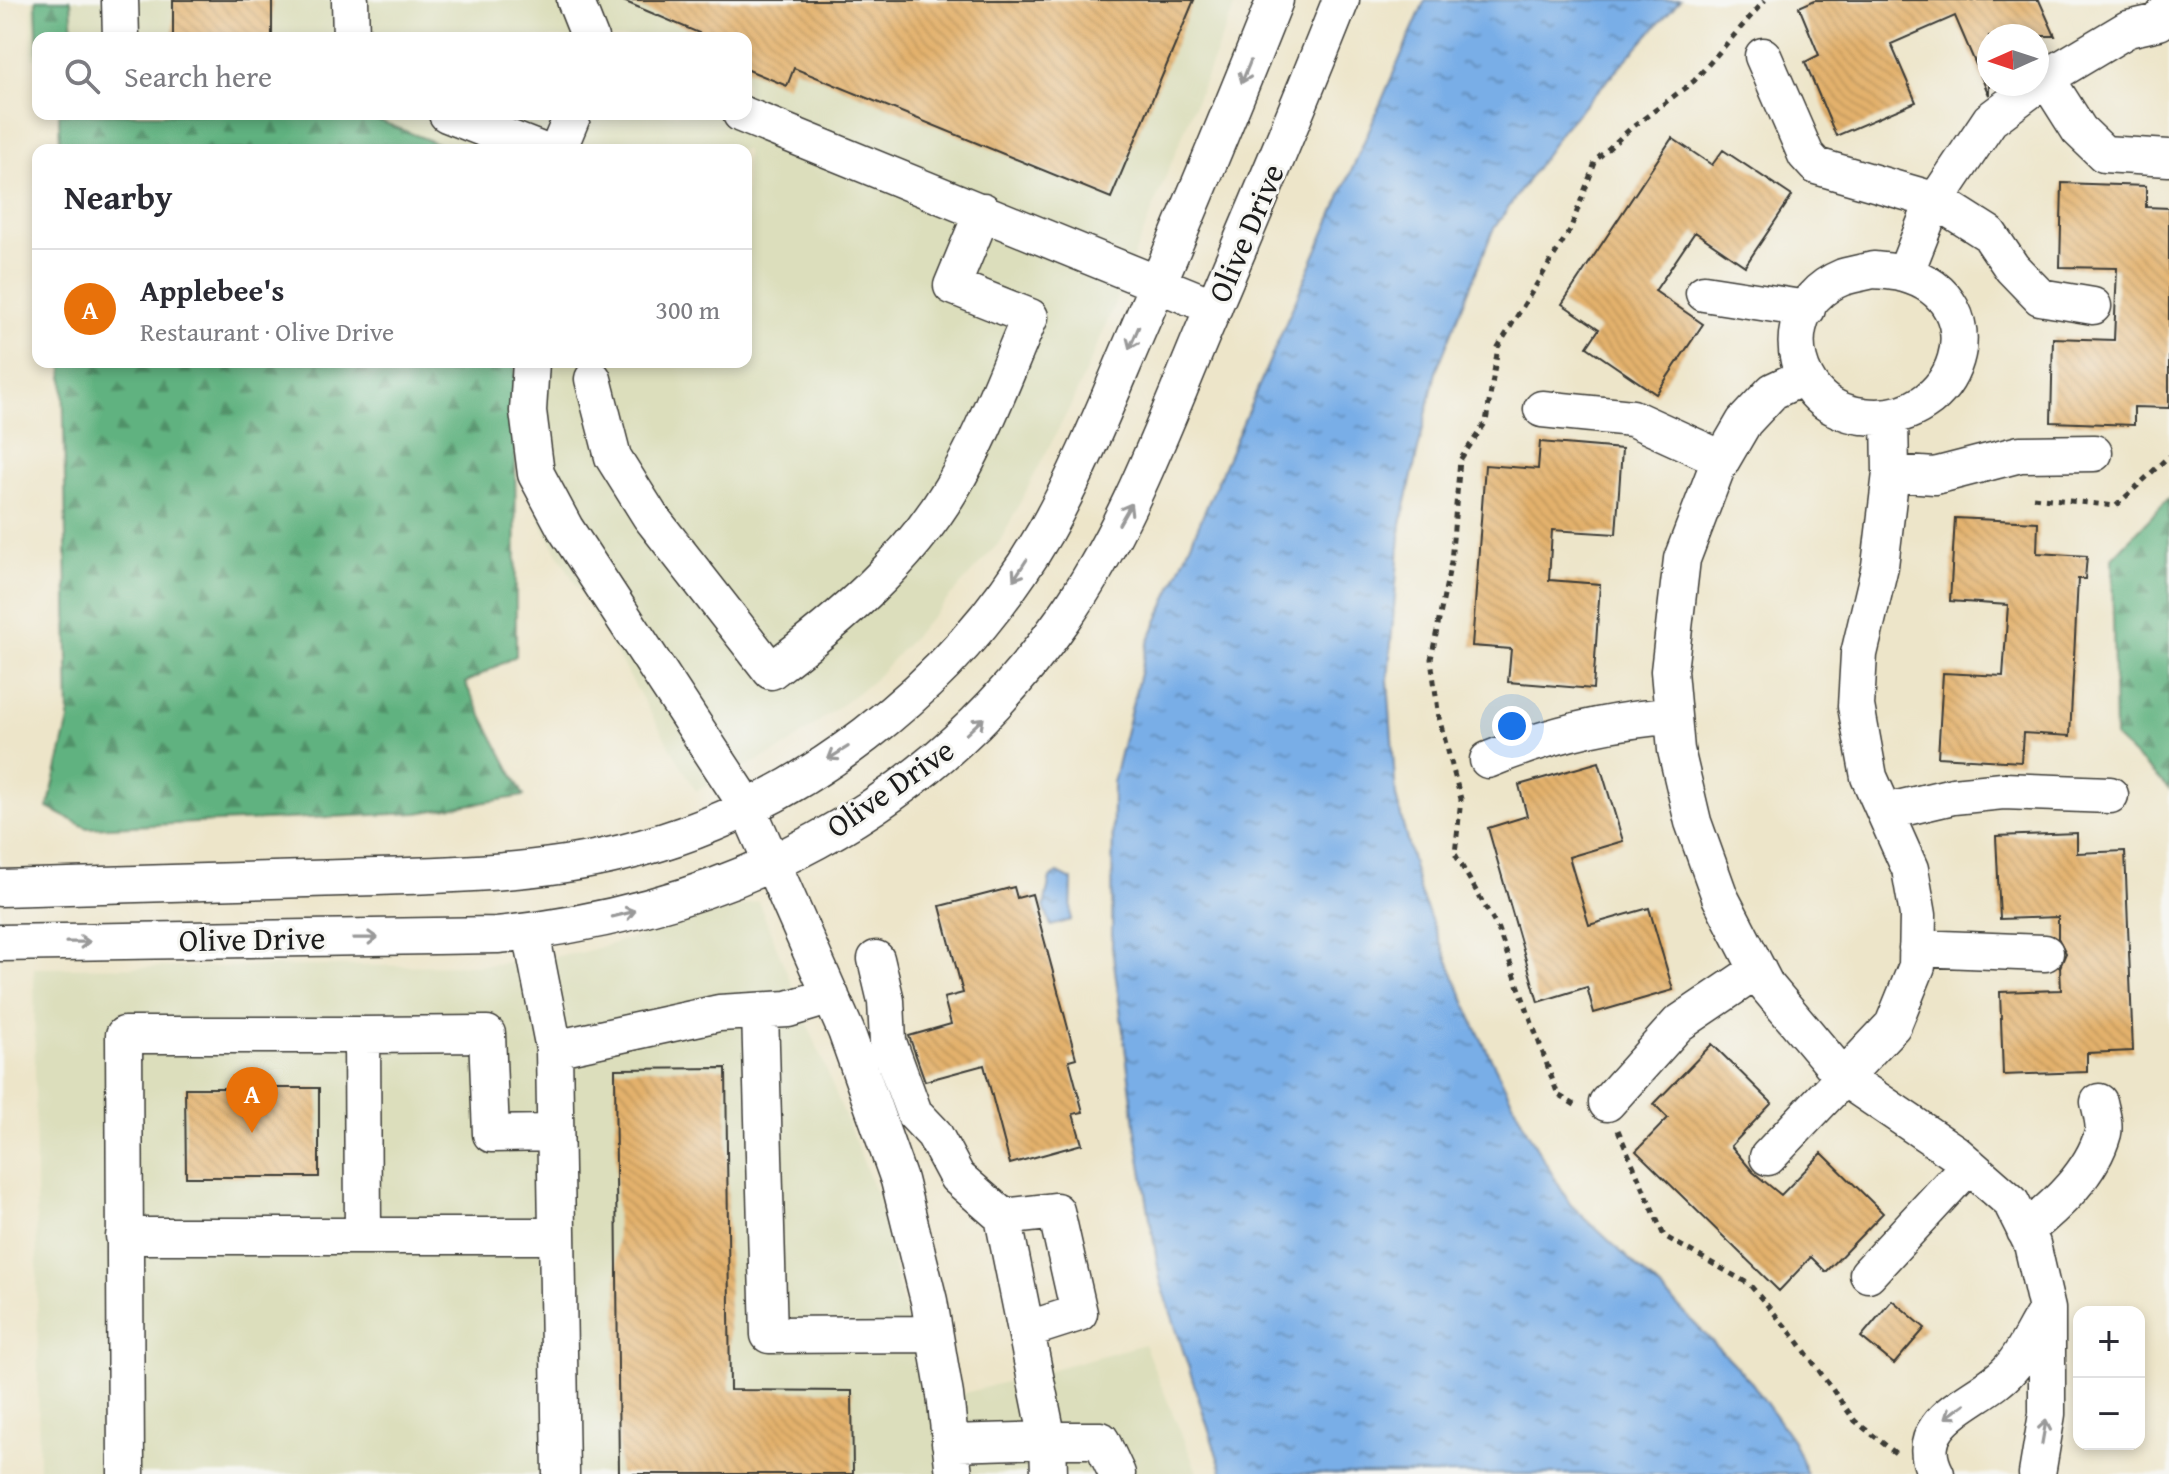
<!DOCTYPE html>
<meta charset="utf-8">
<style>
body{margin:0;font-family:"Gentium Book Plus",serif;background:#f7f7f7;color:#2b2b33}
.controls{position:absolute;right:24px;bottom:24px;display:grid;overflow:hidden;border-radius:16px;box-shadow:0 4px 12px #0003}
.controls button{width:72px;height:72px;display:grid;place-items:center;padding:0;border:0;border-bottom:2px solid #e1e1e2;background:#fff;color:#2b2b33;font:40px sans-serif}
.compass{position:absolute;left:1977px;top:24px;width:72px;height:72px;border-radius:50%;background:#fff;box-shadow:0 4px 12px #0003;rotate:267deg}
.you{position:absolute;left:1512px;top:726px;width:28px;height:28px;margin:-20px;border:6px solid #fff;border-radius:50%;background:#1a73e8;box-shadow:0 0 0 12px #1a73e833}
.badge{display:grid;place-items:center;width:52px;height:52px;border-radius:50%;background:#b5179e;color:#fff;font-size:26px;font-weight:700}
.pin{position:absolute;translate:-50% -66px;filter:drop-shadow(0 2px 4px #0008)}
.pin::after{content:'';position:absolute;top:42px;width:28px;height:24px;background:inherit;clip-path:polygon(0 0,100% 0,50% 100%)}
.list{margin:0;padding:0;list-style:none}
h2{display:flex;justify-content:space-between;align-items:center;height:104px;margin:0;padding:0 32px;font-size:34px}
h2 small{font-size:26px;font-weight:400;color:#7c7c81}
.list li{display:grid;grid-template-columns:52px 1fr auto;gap:24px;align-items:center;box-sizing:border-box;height:120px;padding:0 32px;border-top:2px solid #e1e1e2}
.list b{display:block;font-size:30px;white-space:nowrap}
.list p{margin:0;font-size:26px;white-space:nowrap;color:#7c7c81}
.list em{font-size:26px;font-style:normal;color:#7c7c81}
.icon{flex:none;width:44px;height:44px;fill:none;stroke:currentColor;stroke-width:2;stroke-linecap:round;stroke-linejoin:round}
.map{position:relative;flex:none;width:2169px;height:1474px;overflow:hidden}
.search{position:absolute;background:#fff;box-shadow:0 4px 12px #0003;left:32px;top:32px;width:720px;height:88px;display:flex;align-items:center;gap:20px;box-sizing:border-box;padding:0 28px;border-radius:16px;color:#7c7c81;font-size:30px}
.panel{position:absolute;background:#fff;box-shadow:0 4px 12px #0003;left:32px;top:144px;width:720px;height:224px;border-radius:16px}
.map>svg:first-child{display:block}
.built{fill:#dcdebc}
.forest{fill:url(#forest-firs);stroke:#3e674e;stroke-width:2}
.water{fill:url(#water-ripples);stroke:#4a6582;stroke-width:2}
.building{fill:url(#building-back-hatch)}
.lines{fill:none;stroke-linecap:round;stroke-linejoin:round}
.minor-casing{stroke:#3b3a36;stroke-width:39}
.path{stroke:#3b3a36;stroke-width:5;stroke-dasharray:6 6;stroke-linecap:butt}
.minor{stroke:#fff;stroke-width:36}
.oneway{stroke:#999}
.labels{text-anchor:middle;stroke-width:6;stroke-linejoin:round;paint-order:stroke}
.street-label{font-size:32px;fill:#1c1c1c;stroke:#f6f6f2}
</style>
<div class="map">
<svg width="2169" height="1474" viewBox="0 0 2169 1474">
<defs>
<pattern id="forest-firs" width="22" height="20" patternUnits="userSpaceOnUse" patternTransform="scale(2)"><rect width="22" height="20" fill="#61b280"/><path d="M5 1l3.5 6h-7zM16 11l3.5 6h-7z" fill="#4f9068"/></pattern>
<pattern id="water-ripples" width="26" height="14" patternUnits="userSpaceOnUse" patternTransform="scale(2)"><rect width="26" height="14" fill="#79aee7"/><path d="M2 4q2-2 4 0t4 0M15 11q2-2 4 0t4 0" fill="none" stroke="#628dba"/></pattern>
<pattern id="building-back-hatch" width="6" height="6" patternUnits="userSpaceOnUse" patternTransform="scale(2)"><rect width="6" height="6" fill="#e3b16c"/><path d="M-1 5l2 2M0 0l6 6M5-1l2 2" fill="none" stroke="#c2985d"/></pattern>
</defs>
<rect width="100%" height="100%" fill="#f6f6f2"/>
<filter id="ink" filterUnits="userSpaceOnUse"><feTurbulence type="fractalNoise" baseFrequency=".0125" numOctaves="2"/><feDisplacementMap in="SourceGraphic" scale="16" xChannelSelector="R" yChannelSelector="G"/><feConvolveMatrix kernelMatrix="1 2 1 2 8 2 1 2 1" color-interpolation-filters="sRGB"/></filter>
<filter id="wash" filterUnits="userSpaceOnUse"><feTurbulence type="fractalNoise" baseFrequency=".006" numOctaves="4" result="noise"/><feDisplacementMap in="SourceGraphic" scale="32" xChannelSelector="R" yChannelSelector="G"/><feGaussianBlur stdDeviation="1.8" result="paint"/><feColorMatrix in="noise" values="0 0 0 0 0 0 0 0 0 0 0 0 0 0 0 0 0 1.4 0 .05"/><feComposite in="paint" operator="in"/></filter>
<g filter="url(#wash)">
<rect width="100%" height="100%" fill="#ede5c9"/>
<!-- built -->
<path class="built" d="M 32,0 L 1237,0 L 1106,325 L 1071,405 L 999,543 L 873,681 L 784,748 L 696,791 L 542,526 L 522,457 L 516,362 L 746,362 L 746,150 L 436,150 L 328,114 L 746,114 L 746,38 L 38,38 L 38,60 L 32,58 Z
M 758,901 L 879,1200 L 925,1404 L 1144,1344 L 1198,1474 L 39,1474 L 34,968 L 487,965 L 580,953 Z"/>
<!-- forest -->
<path class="forest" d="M 36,0 L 71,0 L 73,38 L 38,38 L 38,57 Z
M 59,114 L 362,114 L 454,150 L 60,150 Z
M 63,362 L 515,362 L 516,656 L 465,683 L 524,796 L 417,813 L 87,828 L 48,808 L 69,720 Z
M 2169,498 L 2169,789 L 2115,738 L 2112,558 Z"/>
<!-- water -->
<path class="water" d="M 1425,0 L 1680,0 L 1563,129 L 1493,230 L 1436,372 L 1401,524 L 1388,680 L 1396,796 L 1420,893 L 1475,1026 L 1528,1133 L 1570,1204 L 1667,1295 L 1752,1383 L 1793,1441 L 1807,1474 L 1223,1474 L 1160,1279 L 1137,1139 L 1112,947 L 1113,782 L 1147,645 Z
M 1058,873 L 1072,880 L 1071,920 L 1051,926 L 1044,907 L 1050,878 Z"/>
<g id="blocks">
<!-- building -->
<path class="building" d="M 173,0 L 272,0 L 272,38 L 173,38 Z
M 621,0 L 1194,0 L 1111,198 L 794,68 L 787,86 L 746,69 L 746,38 L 697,38 L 699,33 Z
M 1815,0 L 2039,0 L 2055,36 L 1989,36 L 1989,95 L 1955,16 L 1891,44 L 1916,102 L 1836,136 L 1805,62 L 1819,55 L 1799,7 Z
M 1672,138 L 1712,165 L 1723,150 L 1792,196 L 1745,266 L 1695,232 L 1655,291 L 1703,324 L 1656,394 L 1587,347 L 1599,329 L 1562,304 Z
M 2062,183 L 2146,186 L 2146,207 L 2169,208 L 2169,408 L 2134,407 L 2134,425 L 2051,422 L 2053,338 L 2114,340 L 2117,268 L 2060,267 Z
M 1540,442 L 1622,449 L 1616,534 L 1552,530 L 1549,580 L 1600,584 L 1593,689 L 1508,682 L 1511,649 L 1472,646 L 1485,465 L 1538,469 Z
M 1955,518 L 2038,522 L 2037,553 L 2087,556 L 2085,579 L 2078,579 L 2070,736 L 2023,733 L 2021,762 L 1938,757 L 1943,673 L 2003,676 L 2008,605 L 1950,601 Z
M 1599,762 L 1623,841 L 1569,857 L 1589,925 L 1649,908 L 1673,990 L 1594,1013 L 1587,987 L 1538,1002 L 1488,828 L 1527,816 L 1519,785 Z
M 2077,833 L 2077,853 L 2125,851 L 2133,1051 L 2087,1053 L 2087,1072 L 2003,1075 L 2000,992 L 2061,990 L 2060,967 L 2066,953 L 2058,938 L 2058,917 L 2000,919 L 1996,836 Z
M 1014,887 L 1017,898 L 1032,894 L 1076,1058 L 1069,1060 L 1083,1112 L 1073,1114 L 1082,1144 L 1010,1164 L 984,1065 L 925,1081 L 909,1036 L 951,1024 L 944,998 L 963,993 L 940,906 Z
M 1712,1044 L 1772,1103 L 1731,1146 L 1753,1172 L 1781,1195 L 1822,1153 L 1883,1213 L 1826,1272 L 1811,1257 L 1779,1291 L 1636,1151 L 1668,1118 L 1654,1104 Z
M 726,1068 L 730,1390 L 852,1391 L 853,1474 L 619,1474 L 615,1069 Z
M 185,1088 L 319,1088 L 319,1177 L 186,1177 Z
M 1892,1300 L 1925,1328 L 1894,1364 L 1861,1337 Z"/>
</g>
</g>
<g filter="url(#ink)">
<use href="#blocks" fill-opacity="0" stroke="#3b3a36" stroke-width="2"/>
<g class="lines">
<!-- minor casing -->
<g class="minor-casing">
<path id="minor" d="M 120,0 L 121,38
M 350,0 L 351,38
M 575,0 L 590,38
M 1763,56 L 1806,155 L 1816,166 L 1937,201 L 1989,234 L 2012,268 L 2040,297 L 2093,306
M 2046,78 L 2079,130 L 2104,154 L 2169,158
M 447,114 L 539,150
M 741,114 L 1214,307
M 558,150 L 573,114
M 1873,270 C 1883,271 1894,271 1904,274 C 1999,300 1960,429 1863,416 C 1845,414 1827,406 1815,392 C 1783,353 1793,297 1843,277 C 1853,274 1864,272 1873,270 Z
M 1905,274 L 1931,208 L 1990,120 L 2046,78 L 2128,29 L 2159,22 L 2169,8
M 1704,293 L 1807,309
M 531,362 L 528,411 L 536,474 L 565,528 L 747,806 L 846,1031 L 899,1180 L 929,1301 L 945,1395 L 954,1474
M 1803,377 L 1773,391 L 1744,422 L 1716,470 L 1682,559 L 1669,671 L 1676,750 L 1693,822 L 1720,897 L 1765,984 L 1843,1077 L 1955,1153 L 2011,1202 L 2032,1244 L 2047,1309 L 2047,1414 L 2037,1474
M 593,379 L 613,457 L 650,516 L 771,671 C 839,620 907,563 951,489 C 983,436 1005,374 1030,317 L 952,286 L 983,211
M 1542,409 L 1632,418 L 1722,459
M 1891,473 L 1935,476 L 2020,454 L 2094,453
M 1488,760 C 1548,735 1607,720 1673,716
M 1885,812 L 1953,796 L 2003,791 L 2110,795
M 0,888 C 114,885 228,881 343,878 C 436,875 531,875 622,853 C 797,811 956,686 1045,532 C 1084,463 1112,389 1144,316 C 1189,211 1233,106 1275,0
M 531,932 L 554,1049 L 561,1474
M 0,943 L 497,935 C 729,911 928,813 1064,618 C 1125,531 1162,430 1203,332 C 1250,222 1297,111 1341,0
M 1917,948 L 2045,953
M 876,959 L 886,1001 L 888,1042 L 914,1113 L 934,1134 L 957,1177 L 1003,1217 L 1048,1440 L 950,1443
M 760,1011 L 769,1335 L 934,1334
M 362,1035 L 487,1034 L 491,1134 L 555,1133
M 554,1049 L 719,1013 L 788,1009 L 831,996
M 1607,1103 L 1678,1024 L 1758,970
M 1768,1157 L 1893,1025 L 1917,966 L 1918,915 L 1910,869 L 1869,777 L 1856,706 L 1859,654 L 1880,566 L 1891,473 L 1890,416
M 1003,1217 L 1056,1211 L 1079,1313 L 1026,1330
M 2025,1231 C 2056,1206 2092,1173 2103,1133 C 2105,1124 2101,1111 2099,1102
M 124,1236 L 557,1236
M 1868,1274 L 1969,1165
M 126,1474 L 124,1035 L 362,1035 L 363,1236
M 1049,1474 L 1048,1440 L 1101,1440 L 1117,1474
M 1936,1474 C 1907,1418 1983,1401 2010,1369 C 2025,1353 2034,1329 2047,1310"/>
</g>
<!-- path -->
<path class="path" d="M 2033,497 L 2116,506 L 2169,456
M 1575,1105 L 1558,1095 L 1498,929 L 1455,854 L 1461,799 L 1439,718 L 1431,659 L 1451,562 L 1460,460 L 1486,422 L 1498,347 L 1570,230 L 1596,160 L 1630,129 L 1694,81 L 1765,0
M 1618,1130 L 1664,1236 L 1749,1284 L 1797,1340 L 1855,1421 L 1898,1455"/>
<!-- minor -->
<use href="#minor" class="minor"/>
</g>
<!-- one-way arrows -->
<defs><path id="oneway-shaft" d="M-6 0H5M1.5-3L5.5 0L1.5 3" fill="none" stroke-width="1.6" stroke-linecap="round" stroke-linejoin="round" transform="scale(2)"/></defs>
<g class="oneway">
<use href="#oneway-shaft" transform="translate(1246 72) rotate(112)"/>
<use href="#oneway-shaft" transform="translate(1134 338) rotate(113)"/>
<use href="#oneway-shaft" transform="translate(1125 514) rotate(-60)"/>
<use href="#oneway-shaft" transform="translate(1020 570) rotate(123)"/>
<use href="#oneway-shaft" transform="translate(975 726) rotate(-43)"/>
<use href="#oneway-shaft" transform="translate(838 753) rotate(148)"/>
<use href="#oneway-shaft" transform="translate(624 914) rotate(-14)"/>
<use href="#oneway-shaft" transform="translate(366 938) rotate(-1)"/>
<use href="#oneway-shaft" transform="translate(78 942) rotate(-1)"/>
<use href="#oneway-shaft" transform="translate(1955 1411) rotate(144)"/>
<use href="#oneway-shaft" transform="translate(2044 1432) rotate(-80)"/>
</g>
</g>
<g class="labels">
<!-- street labels -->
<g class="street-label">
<text transform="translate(1246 233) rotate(-67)" y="11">Olive Drive</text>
<text transform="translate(890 788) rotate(-35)" y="11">Olive Drive</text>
<text transform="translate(252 939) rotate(-1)" y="11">Olive Drive</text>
</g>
</g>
</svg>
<div class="controls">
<button>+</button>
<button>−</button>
</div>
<svg class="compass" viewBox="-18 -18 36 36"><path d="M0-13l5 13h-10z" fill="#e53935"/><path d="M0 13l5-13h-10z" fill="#7c7c81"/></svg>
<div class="you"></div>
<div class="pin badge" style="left:252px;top:1133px;background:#e8710a">A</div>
<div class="search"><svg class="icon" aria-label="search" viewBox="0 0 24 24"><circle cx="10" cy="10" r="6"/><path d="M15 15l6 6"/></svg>Search here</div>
<section class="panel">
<h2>Nearby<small></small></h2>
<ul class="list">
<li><span class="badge" style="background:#e8710a">A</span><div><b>Applebee's</b><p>Restaurant · Olive Drive</p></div><em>300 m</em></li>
</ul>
</section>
</div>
